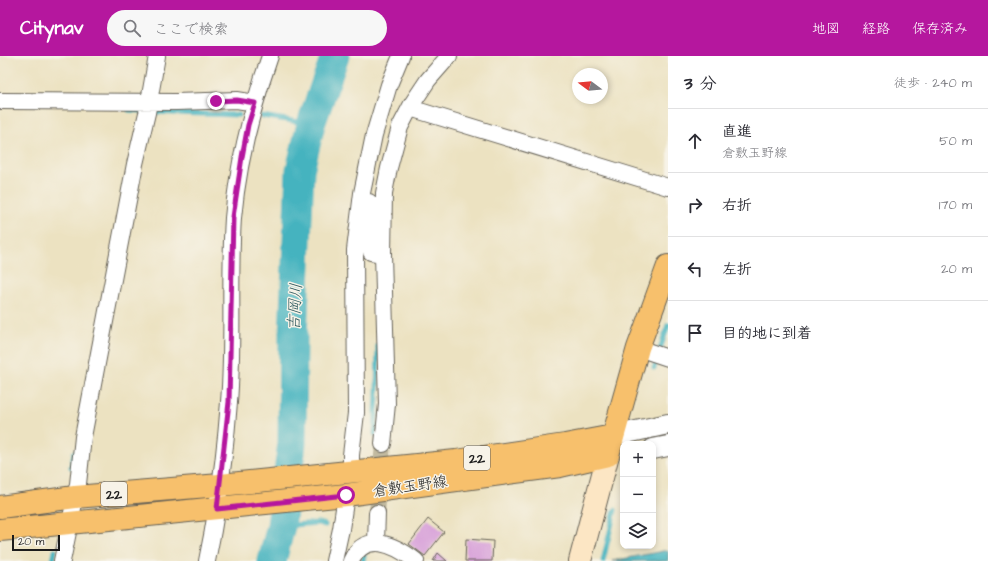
<!DOCTYPE html>
<html lang="ja">
<meta charset="utf-8">
<style>
body{margin:0;font-family:"Architects Daughter","Klee One",sans-serif;background:#f7f7f7;color:#2b2b33}
.controls{position:absolute;right:12px;bottom:12px;display:grid;overflow:hidden;border-radius:8px;box-shadow:0 2px 6px #0003}
.controls button{width:36px;height:36px;display:grid;place-items:center;padding:0;border:0;border-bottom:1px solid #e1e1e2;background:#fff;color:#2b2b33;font:20px sans-serif}
.compass{position:absolute;left:572px;top:12px;width:36px;height:36px;border-radius:50%;background:#fff;box-shadow:0 2px 6px #0003;rotate:286deg}
.scale{position:absolute;left:12px;bottom:10px;width:48px;box-sizing:border-box;padding-left:4px;border:2px solid #1c1c1c;border-top:0;font-size:11px;line-height:14px;white-space:nowrap;color:#1c1c1c;-webkit-text-stroke:3px #f7f3e8;paint-order:stroke}
.stop{position:absolute;width:12px;height:12px;margin:-9px;border:3px solid #b5179e;border-radius:50%;background:#fff}
.stop.end{background:#b5179e;border-color:#fff;box-shadow:0 1px 4px #0008}
.list{margin:0;padding:0;list-style:none}
h2{display:flex;justify-content:space-between;align-items:center;height:52px;margin:0;padding:0 16px;font-size:17px}
h2 small{font-size:13px;font-weight:400;color:#7c7c81}
.list li{display:grid;grid-template-columns:26px 1fr auto;gap:12px;align-items:center;box-sizing:border-box;height:64px;padding:0 16px;border-top:1px solid #e1e1e2}
.list b{display:block;font-size:15px;white-space:nowrap}
.list p{margin:0;font-size:13px;white-space:nowrap;color:#7c7c81}
.list em{font-size:13px;font-style:normal;color:#7c7c81}
.icon{flex:none;width:22px;height:22px;fill:none;stroke:currentColor;stroke-width:2;stroke-linecap:round;stroke-linejoin:round}
.map{position:relative;flex:none;width:668px;height:505px;overflow:hidden}
header{display:flex;align-items:center;gap:24px;box-sizing:border-box;height:56px;padding:0 20px;background:#b5179e;color:#fff}
header strong{font-size:19px}
nav{display:flex;gap:22px;margin-inline-start:auto;font-size:14px}
.search{width:280px;height:36px;background:#f7f7f7;display:flex;align-items:center;gap:10px;box-sizing:border-box;padding:0 14px;border-radius:22px;color:#7c7c81;font-size:15px}
main{display:flex}
aside{flex:1;background:#fff}
.map>svg:first-child{display:block}
.water{fill:#44b3bf;stroke:#30686e}
.lines{fill:none;stroke-linecap:round;stroke-linejoin:round}
.stream{stroke:#44b3bf;stroke-width:5}
.river{stroke:#44b3bf;stroke-width:29}
.building{fill:#d59ad8}
.minor-tunnel{stroke:#c2baa0;stroke-width:16;stroke-dasharray:16 8;stroke-linecap:butt}
.minor-casing{stroke:#656156;stroke-width:18}
.tertiary-casing{stroke:#656156;stroke-width:22}
.secondary-casing{stroke:#656156;stroke-width:24}
.primary-casing{stroke:#656156;stroke-width:24}
.minor{stroke:#fff;stroke-width:16}
.tertiary{stroke:#fff;stroke-width:20}
.secondary{stroke:#fce6c4;stroke-width:22}
.primary{stroke:#f7c06c;stroke-width:22}
.route{stroke:#b5179e;stroke-width:5}
.labels{text-anchor:middle;stroke-width:3;stroke-linejoin:round;paint-order:stroke}
.shield{fill:#f7f3e8;stroke:#5e5c59;stroke-width:1}
.shield-label{font-size:14px;font-weight:bold;fill:#1c1c1c}
.street-label{font-size:15px;fill:#1c1c1c;stroke:#f7f3e8}
.water-label{font-size:16px;font-style:italic;fill:#2c585d;stroke:#f7f3e8}
</style>
<header>
<strong>Citynav</strong>
<div class="search"><svg class="icon" aria-label="search" viewBox="0 0 24 24"><circle cx="10" cy="10" r="6"/><path d="M15 15l6 6"/></svg>ここで検索</div>
<nav><a>地図</a><a>経路</a><a>保存済み</a></nav>
</header>
<main>
<div class="map">
<svg width="668" height="505" viewBox="0 0 668 505">
<rect width="100%" height="100%" fill="#f7f3e8"/>
<filter id="ink" filterUnits="userSpaceOnUse"><feTurbulence type="fractalNoise" baseFrequency=".025" numOctaves="2"/><feDisplacementMap in="SourceGraphic" scale="8" xChannelSelector="R" yChannelSelector="G"/><feConvolveMatrix kernelMatrix="1 2 1 2 8 2 1 2 1" color-interpolation-filters="sRGB"/></filter>
<filter id="wash" filterUnits="userSpaceOnUse"><feTurbulence type="fractalNoise" baseFrequency=".012" numOctaves="4" result="noise"/><feDisplacementMap in="SourceGraphic" scale="16" xChannelSelector="R" yChannelSelector="G"/><feGaussianBlur stdDeviation="0.9" result="paint"/><feColorMatrix in="noise" values="0 0 0 0 0 0 0 0 0 0 0 0 0 0 0 0 0 1.4 0 .05"/><feComposite in="paint" operator="in"/></filter>
<g filter="url(#wash)">
<rect width="100%" height="100%" fill="#ece2c1"/>
<!-- water -->
<path class="water" d="M 668,494 L 668,505 L 612,505 Z"/>
<g class="lines">
<!-- stream -->
<path class="stream" d="M 129,54 L 173,57 L 239,59
M 262,60 L 311,68
M 654,312 L 668,269
M 375,378 L 377,337 L 378,289
M 71,411 L 74,397
M 281,470 L 318,467 L 325,469
M 53,505 L 55,495
M 363,505 L 364,500
M 603,505 L 615,454"/>
<!-- river -->
<path class="river" d="M 272,505 L 281,470 L 292,387 L 293,281 L 300,114 L 311,68 L 335,0"/>
</g>
<g id="blocks">
<!-- building -->
<path class="building" d="M 428,463 L 444,476 L 425,500 L 409,488 Z
M 466,483 L 493,485 L 492,505 L 465,505 Z
M 438,497 L 447,505 L 433,505 Z"/>
</g>
</g>
<g filter="url(#ink)">
<use href="#blocks" fill-opacity="0" stroke="#656156" stroke-width="1"/>
<g class="lines">
<!-- minor-tunnel -->
<path class="minor-tunnel" d="M 377,457 L 383,388"/>
<!-- minor casing -->
<g class="minor-casing">
<path id="minor" d="M 0,45 L 176,46 L 237,44 L 255,47
M 410,52 L 668,131
M 369,146 L 371,196 L 383,198
M 638,292 L 668,302
M 383,388 L 387,348 L 383,198 L 384,137 L 389,112 L 400,71 L 412,48 L 428,24 L 449,0
M 351,415 L 351,399 L 356,357 L 355,194 L 362,137 L 374,79 L 389,29 L 401,0
M 376,486 L 377,457
M 62,505 L 78,428 L 83,381 L 135,108 L 147,57 L 157,0
M 207,505 C 218,453 225,399 229,346 C 234,285 229,223 233,162 C 238,106 252,52 270,0
M 334,505 L 341,473 L 346,439
M 351,505 C 365,474 395,489 416,505"/>
</g>
<!-- tertiary casing -->
<g class="tertiary-casing">
<path id="tertiary" d="M 613,380 L 668,368
M 653,393 L 668,390"/>
</g>
<!-- secondary casing -->
<g class="secondary-casing">
<path id="secondary" d="M 580,505 L 608,399"/>
</g>
<!-- primary casing -->
<g class="primary-casing">
<path id="primary" d="M 0,451 L 75,441 L 220,429 L 456,405 L 565,389 L 613,380
M 0,474 L 346,439 L 560,410 L 608,399 L 638,292 L 668,210"/>
</g>
<!-- minor -->
<use href="#minor" class="minor"/>
<!-- tertiary -->
<use href="#tertiary" class="tertiary"/>
<!-- secondary -->
<use href="#secondary" class="secondary"/>
<!-- primary -->
<use href="#primary" class="primary"/>
</g>
</g>
<g class="lines" filter="url(#ink)">
<!-- route -->
<path class="route" d="M 216,45 L 237,44 L 255,47 L 248,69 L 242,101 L 233,161 L 229,346 L 217,453 L 346,439"/>
</g>
<g class="labels">
<!-- shield labels -->
<g class="shield">
<rect x="464" y="390" width="26" height="24" rx="3"/>
<rect x="101" y="426" width="26" height="24" rx="3"/>
</g>
<g class="shield-label">
<text x="477" y="407">22</text>
<text x="114" y="443">22</text>
</g>
<!-- street labels -->
<g class="street-label">
<text transform="translate(410 430) rotate(-8)" y="5">倉敷玉野線</text>
</g>
<!-- water labels -->
<g class="water-label">
<text transform="translate(294 251) rotate(-87)" y="6">吉岡川</text>
</g>
</g>
</svg>
<div class="controls">
<button>+</button>
<button>−</button>
<button><svg class="icon" aria-label="layers" viewBox="0 0 24 24"><path d="M12 4l9 5-9 5-9-5zM3 14l9 5 9-5"/></svg></button>
</div>
<svg class="compass" viewBox="-18 -18 36 36"><path d="M0-13l5 13h-10z" fill="#e53935"/><path d="M0 13l5-13h-10z" fill="#7c7c81"/></svg>
<div class="scale">20 m</div>
<div class="stop" style="left:346px;top:439px"></div>
<div class="stop end" style="left:216px;top:45px"></div>
</div>
<aside>
<h2>3 分<small>徒歩 · 240 m</small></h2>
<ul class="list">
<li><svg class="icon" aria-label="ahead" viewBox="0 0 24 24"><path d="M12 20V5M6 11l6-6 6 6"/></svg><div><b>直進</b><p>倉敷玉野線</p></div><em>50 m</em></li>
<li><svg class="icon" aria-label="right" viewBox="0 0 24 24"><path d="M7 20v-9h11M14 6l5 5-5 5"/></svg><div><b>右折</b></div><em>170 m</em></li>
<li><svg class="icon" aria-label="left" viewBox="0 0 24 24"><path d="M17 20v-9H6M10 6l-5 5 5 5"/></svg><div><b>左折</b></div><em>20 m</em></li>
<li><svg class="icon" aria-label="arrive" viewBox="0 0 24 24"><path d="M6 21V4h12l-3 4 3 4H6"/></svg><div><b>目的地に到着</b></div></li>
</ul>
</aside>
</main>
